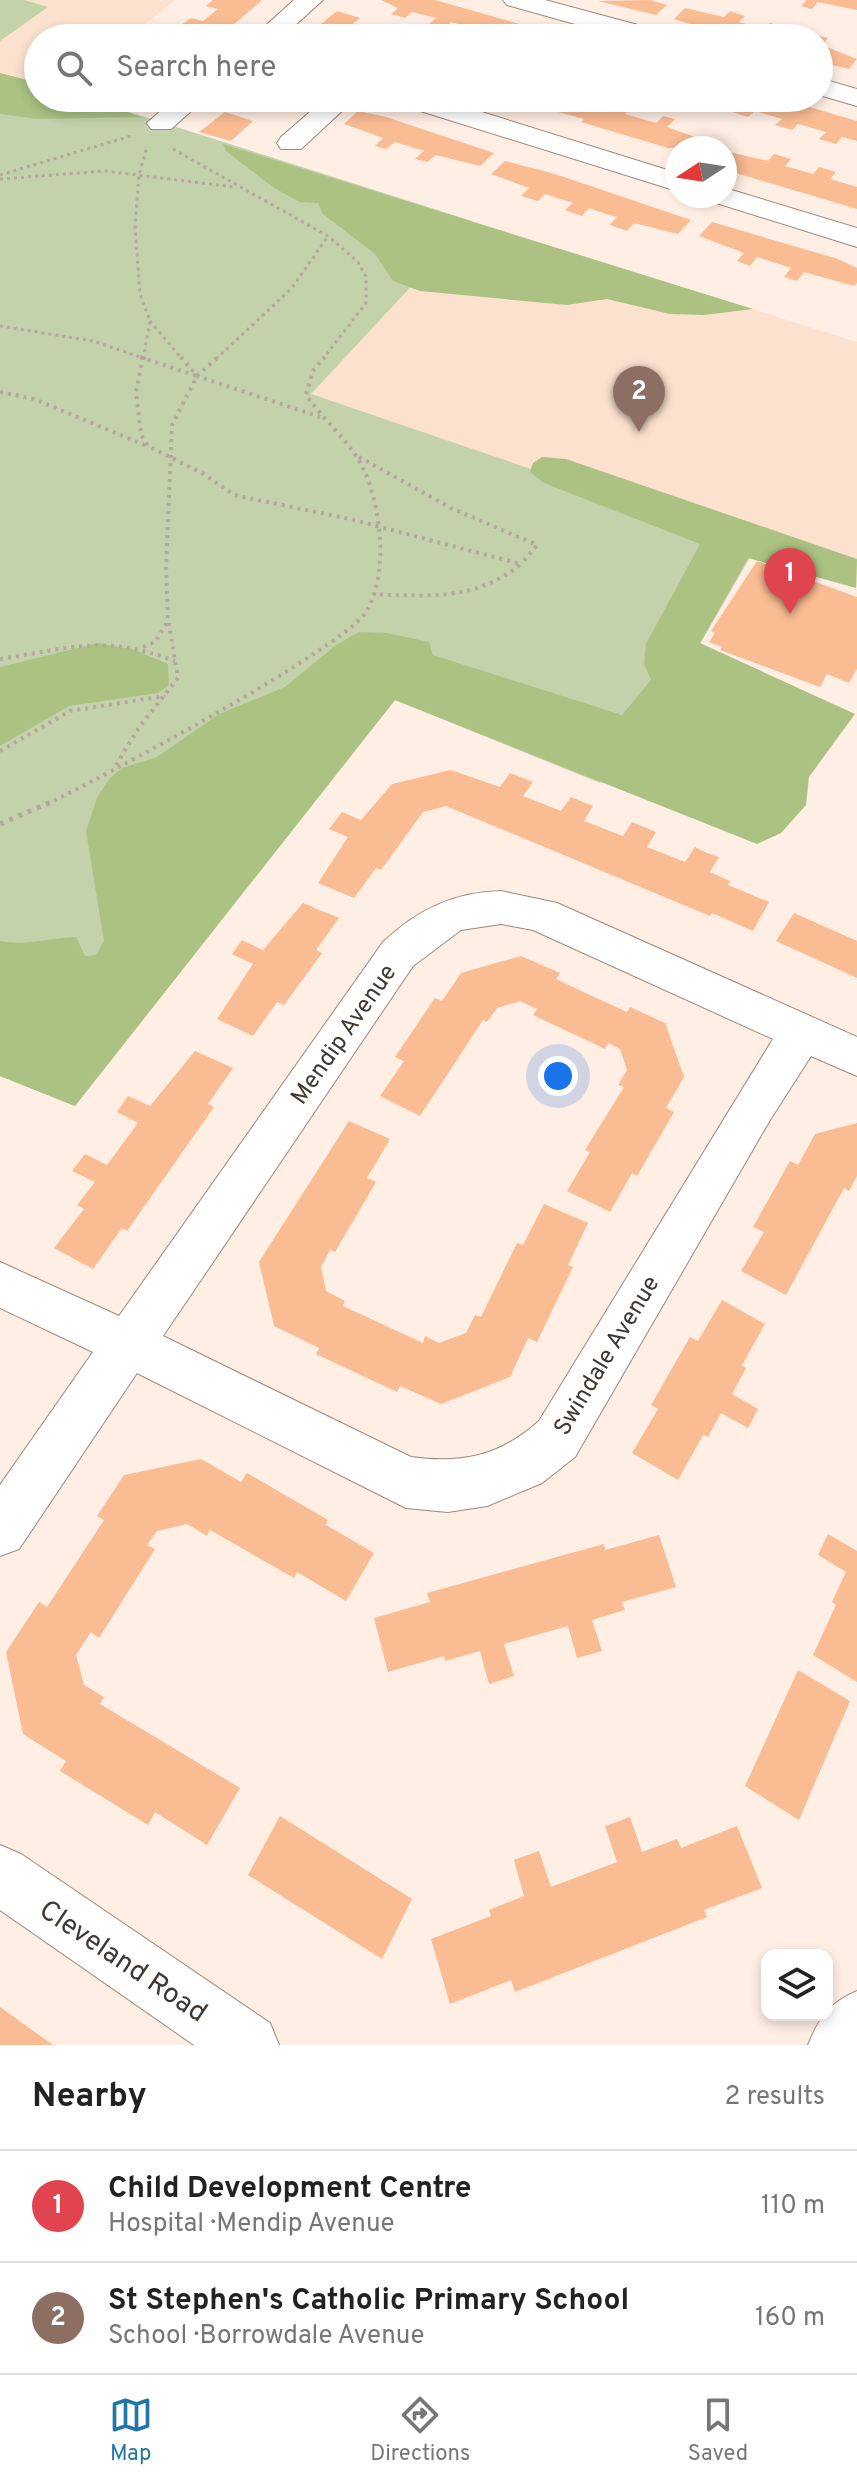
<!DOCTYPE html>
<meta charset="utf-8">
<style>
body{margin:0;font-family:Overpass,sans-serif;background:#f6f6f6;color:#222}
.controls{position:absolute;right:24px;bottom:24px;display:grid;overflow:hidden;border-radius:16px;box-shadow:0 4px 12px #0003}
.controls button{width:72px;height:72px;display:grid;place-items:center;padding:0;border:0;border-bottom:2px solid #e0e0e0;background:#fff;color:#222;font:40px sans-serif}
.compass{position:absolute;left:665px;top:136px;width:72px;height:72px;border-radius:50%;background:#fff;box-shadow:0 4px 12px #0003;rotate:258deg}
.you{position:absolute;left:558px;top:1076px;width:28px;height:28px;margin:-20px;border:6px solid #fff;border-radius:50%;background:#1a73e8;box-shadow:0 0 0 12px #1a73e833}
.badge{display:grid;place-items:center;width:52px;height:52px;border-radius:50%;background:#2176a6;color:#fff;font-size:26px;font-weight:700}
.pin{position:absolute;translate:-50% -66px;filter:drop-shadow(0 2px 4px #0008)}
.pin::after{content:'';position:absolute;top:42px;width:28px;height:24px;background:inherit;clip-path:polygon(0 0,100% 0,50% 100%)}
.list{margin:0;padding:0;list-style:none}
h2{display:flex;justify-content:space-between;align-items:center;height:104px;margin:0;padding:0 32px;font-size:34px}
h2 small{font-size:26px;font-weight:400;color:#767676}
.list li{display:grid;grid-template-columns:52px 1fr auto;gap:24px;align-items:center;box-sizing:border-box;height:112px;padding:0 32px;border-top:2px solid #e0e0e0}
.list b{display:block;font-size:30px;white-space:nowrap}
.list p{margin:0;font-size:26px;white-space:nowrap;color:#767676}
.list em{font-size:26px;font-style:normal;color:#767676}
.icon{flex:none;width:44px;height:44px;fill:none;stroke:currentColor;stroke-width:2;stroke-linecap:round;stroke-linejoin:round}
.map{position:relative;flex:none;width:857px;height:2045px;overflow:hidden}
.search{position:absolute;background:#fff;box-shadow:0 4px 12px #0003;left:24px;right:24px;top:24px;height:88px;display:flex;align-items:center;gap:20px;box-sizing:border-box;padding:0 28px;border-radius:44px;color:#767676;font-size:30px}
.sheet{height:328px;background:#fff}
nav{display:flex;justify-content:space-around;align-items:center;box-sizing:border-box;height:112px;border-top:2px solid #e0e0e0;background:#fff;font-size:22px;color:#767676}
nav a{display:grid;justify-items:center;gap:4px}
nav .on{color:#2176a6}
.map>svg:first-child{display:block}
.built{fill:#fce1cf}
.green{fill:#c3d2ab}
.forest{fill:#abc283}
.building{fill:#f9bc93}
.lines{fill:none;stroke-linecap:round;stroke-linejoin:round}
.minor-casing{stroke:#9c897d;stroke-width:2}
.path-far2{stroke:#b5a79e;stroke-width:3;stroke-dasharray:3 4;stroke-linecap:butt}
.path-far1{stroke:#b5a79e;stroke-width:4;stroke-dasharray:3 5;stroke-linecap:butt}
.path{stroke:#b5a79e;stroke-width:5;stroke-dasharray:4 6;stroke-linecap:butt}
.minor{fill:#fff;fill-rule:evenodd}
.labels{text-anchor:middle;stroke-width:7;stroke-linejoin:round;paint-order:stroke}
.street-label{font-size:24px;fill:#3f3732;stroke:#fff}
.near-street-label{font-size:28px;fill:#3f3732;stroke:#fff}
</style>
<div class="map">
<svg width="857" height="2045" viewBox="0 0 857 2045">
<rect width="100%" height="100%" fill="#ffeee3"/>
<!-- built -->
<path class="built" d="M 0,0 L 176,0 L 126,38 L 38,38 L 38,83 L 0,73 Z
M 472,221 L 857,342 L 857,587 L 310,394 Z"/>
<!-- green -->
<path class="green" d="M 0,0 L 24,0 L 48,7 L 0,41 Z
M 0,73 L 38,83 L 38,98 L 85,98 L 472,221 L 311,394 L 531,469 L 752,554 L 700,644 L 600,783 L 395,700 L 75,1106 L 0,1076 Z"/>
<!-- forest -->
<path class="forest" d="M 0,73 L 38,83 L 38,98 L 85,98 L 141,117 L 37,119 L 0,114 Z
M 223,144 L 753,309 L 704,315 L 670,314 L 607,299 L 567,305 L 420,291 L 393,281 L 375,254 L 323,214 L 318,203 L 300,202 L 274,188 L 226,151 Z
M 542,457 L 566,459 L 857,559 L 856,588 L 748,558 L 700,643 L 855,714 L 809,777 L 806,805 L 781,833 L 757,844 L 395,700 L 75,1106 L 0,1076 L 0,941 C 27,946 49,938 76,937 L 85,956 L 96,955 L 104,941 L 86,831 L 97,798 L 109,779 L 122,768 L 157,757 L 219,714 L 285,687 L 336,645 L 359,632 L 387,633 L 429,642 L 433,655 L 622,715 L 651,680 L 644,664 L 646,644 L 700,544 L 544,483 L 530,472 L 533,463 Z
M 98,643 L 135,650 L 168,664 L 169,685 L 158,693 L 69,706 L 0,746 L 0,667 Z"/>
<!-- building -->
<path class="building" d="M 213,0 L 262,0 L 218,38 L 181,38 L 193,28 L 181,25 L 191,18 L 203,21 L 218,9 L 206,6 Z
M 381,0 L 435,0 L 541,30 L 533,38 L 490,33 L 478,38 L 469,35 L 476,29 L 451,22 L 444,29 L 429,24 L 436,18 L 412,12 L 405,18 L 391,14 L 398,8 Z
M 650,0 L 667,5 L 656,15 L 598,1 Z
M 807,0 L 857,0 L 857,10 L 818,2 L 812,9 L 801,6 Z
M 685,8 L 724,17 L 730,11 L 745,16 L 739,22 L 765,29 L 770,23 L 786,27 L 780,33 L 795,38 L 734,38 L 674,19 Z
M 337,11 L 360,18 L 335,38 L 305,37 Z
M 812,34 L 828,38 L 822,45 L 857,59 L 849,69 L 819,62 L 819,38 L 808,38 Z
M 99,98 L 136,98 L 126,107 Z
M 497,98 L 548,98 L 536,109 Z
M 728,98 L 779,98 L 857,121 L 857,141 L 842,137 L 836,144 L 819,139 L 826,132 L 798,124 L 792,130 L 775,125 L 782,119 L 755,111 L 748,117 L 732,112 L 739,106 L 725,102 Z
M 571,99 L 614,111 L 621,103 L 633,107 L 625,114 L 656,123 L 663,116 L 675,119 L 667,127 L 709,142 L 703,148 L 668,148 L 581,122 L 584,119 L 558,112 Z
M 358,111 L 386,117 L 494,153 L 480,166 L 436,155 L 427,162 L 415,159 L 424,151 L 395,142 L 386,149 L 375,146 L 383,138 L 344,124 Z
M 225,112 L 253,121 L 231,141 L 199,132 Z
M 725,151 L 768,161 L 774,154 L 791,159 L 785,166 L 813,174 L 819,167 L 836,172 L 830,179 L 857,187 L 857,209 L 739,174 L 725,167 Z
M 505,161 L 555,174 L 691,220 L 678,234 L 634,223 L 627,231 L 610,225 L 617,217 L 603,213 L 589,208 L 582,216 L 565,210 L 573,203 L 545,194 L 538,201 L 521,196 L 529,188 L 491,174 Z
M 712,222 L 838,259 L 857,268 L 857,283 L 854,286 L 804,272 L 797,281 L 784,277 L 791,268 L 757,257 L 750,266 L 737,261 L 744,253 L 699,236 Z
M 757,561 L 857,597 L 857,669 L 849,683 L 827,674 L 820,687 L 720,650 L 722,647 L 709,642 L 715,633 L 711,631 Z
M 451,770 L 500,787 L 510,773 L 533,782 L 523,796 L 561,811 L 571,797 L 593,806 L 584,821 L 623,836 L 632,822 L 656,832 L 647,847 L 685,862 L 695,847 L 707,853 L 719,857 L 710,872 L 730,881 L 728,885 L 769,902 L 753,931 L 712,913 L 710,916 L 446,806 L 423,812 L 381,870 L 376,868 L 354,898 L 318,883 L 348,837 L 329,829 L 342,812 L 361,820 L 392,784 Z
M 303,903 L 339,918 L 316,950 L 322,953 L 284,1005 L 277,1002 L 253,1036 L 217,1019 L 253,964 L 232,954 L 242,940 L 263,950 Z
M 794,913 L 857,941 L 857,978 L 776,941 Z
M 521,956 L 560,973 L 556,979 L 592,996 L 627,1012 L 630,1007 L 665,1023 L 684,1077 L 666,1108 L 674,1112 L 637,1176 L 632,1173 L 610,1212 L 567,1191 L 590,1152 L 585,1150 L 624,1087 L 618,1085 L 627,1070 L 620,1049 L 608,1043 L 605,1049 L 533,1015 L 537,1009 L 520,1001 L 497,1008 L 487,1022 L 483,1020 L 420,1116 L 380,1096 L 404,1061 L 395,1057 L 435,998 L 442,1001 L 461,973 Z
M 195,1051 L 233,1068 L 208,1104 L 214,1107 L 127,1231 L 122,1228 L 93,1269 L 54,1248 L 84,1209 L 77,1205 L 95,1182 L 72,1171 L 85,1154 L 107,1165 L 138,1123 L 117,1112 L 128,1096 L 150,1106 Z
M 349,1121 L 390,1139 L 367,1178 L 376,1182 L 335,1252 L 330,1250 L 321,1267 L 326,1291 L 345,1301 L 343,1306 L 423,1343 L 425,1336 L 439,1343 L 466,1333 L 475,1315 L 481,1317 L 517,1243 L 523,1245 L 544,1204 L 588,1223 L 568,1265 L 573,1267 L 537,1342 L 528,1338 L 510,1377 L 441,1404 L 400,1386 L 397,1392 L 316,1354 L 319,1348 L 274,1326 L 259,1262 Z
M 857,1123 L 857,1176 L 849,1191 L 844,1188 L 786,1295 L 741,1271 L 764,1232 L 753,1227 L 790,1161 L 798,1165 L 815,1134 Z
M 722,1300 L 765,1324 L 742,1365 L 746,1368 L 732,1394 L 758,1409 L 748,1428 L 721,1413 L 708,1437 L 703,1435 L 678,1480 L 632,1453 L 658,1409 L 651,1405 L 690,1337 L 698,1341 Z
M 201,1459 L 241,1482 L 247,1473 L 328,1520 L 326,1525 L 374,1553 L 346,1601 L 297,1572 L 294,1578 L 210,1530 L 207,1536 L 187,1524 L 157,1531 L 147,1545 L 155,1549 L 99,1638 L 91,1632 L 76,1655 L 84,1685 L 104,1697 L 100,1704 L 240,1788 L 207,1845 L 155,1812 L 148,1825 L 60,1771 L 66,1761 L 23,1734 L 6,1652 L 39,1602 L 47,1607 L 104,1520 L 97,1516 L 124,1475 Z
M 828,1534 L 857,1551 L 857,1682 L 813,1655 L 836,1605 L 832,1602 L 846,1572 L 818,1555 Z
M 659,1535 L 676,1587 L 622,1602 L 625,1610 L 592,1620 L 602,1651 L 577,1658 L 568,1626 L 504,1644 L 514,1676 L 489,1684 L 480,1651 L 445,1661 L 444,1656 L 388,1672 L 374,1618 L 430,1602 L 427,1593 L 604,1544 L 605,1550 Z
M 798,1670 L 850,1701 L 799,1820 L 745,1786 Z
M 280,1816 L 412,1899 L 382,1959 L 248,1875 Z
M 630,1817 L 642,1852 L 677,1839 L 681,1848 L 737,1826 L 762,1888 L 704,1910 L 707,1917 L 515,1992 L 511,1980 L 450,2004 L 431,1939 L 491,1916 L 489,1910 L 524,1896 L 514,1860 L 539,1851 L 551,1887 L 617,1862 L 605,1826 Z
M 0,2007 L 14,2017 L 53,2045 L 0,2045 Z"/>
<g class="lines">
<!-- minor casing -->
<g class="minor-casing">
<path id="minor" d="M 294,0 L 323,0 L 281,38 L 252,38 Z
M 503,0 L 545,0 L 664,32 L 668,38 L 625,38 L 507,5 Z
M 819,78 L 857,89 L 857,106 L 819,95 Z
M 175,98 L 206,98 L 171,129 L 151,129 L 147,123 Z
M 326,98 L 356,98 L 301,149 L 281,149 L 277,143 L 281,137 Z
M 394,98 L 437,98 L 677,173 L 677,191 L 398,104 Z
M 725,188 L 857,228 L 857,247 L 713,202 L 708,196 L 725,196 Z
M 501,891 L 557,903 L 857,1037 L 857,1076 L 811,1056 L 770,1120 L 575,1457 L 542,1483 L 487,1506 L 448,1512 L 406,1508 L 137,1373 L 19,1549 L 0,1556 L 0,1485 L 93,1352 L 0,1308 L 0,1262 L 119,1316 L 383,942 C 417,910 454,892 501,891 ZM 501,924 L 533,930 L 773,1039 L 539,1421 C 500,1456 462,1464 411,1457 L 163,1336 L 413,966 L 461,930 Z
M 0,1845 L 21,1854 L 270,2023 L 279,2045 L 194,2045 L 0,1910 Z
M 857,1991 L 857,2045 L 808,2045 C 819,2018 829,2003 857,1991 Z"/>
</g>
<!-- path-far2 -->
<path class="path-far2" d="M 173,149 L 328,236 L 358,262 L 366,277 L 366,303 L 323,359
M 0,175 L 131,136
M 0,179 L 105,171 L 234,187
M 150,321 L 182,359
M 0,326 L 93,341 L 146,359
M 143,359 L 150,321 L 140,294 L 135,227 L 139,175 L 147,147
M 216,359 L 292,288 L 328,236"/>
<!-- path-far1 -->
<path class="path-far1" d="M 140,357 L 197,376
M 143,357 L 136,392 L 141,435 L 148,446 L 202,473 L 234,495 L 350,519 L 521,564 C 477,600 428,597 374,594
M 181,357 L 197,376 L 320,417
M 0,392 L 34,399 L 147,446
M 359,457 L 451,508 L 537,545 L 521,564
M 143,647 L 155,642 L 168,621
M 0,659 C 72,648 103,634 175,661
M 0,751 L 70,711 L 165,696
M 116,765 L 140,726 L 178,678 L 168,619 L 166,568 L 172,425 L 197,376 L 218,357
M 47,804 C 96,781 351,645 368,609 C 388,570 381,510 365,472 C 352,443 324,421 306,395 L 313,371 L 325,357"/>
<!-- path -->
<path class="path" d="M 0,824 L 51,802"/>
<!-- minor -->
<use href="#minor" class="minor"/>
</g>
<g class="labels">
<!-- street labels -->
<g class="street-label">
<text transform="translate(343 1034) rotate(-55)" y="8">Mendip Avenue</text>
<text transform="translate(606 1355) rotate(-59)" y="8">Swindale Avenue</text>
</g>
<!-- near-street labels -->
<g class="near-street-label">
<text transform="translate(124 1960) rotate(34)" y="10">Cleveland Road</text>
</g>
</g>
</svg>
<div class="controls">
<button><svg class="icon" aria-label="layers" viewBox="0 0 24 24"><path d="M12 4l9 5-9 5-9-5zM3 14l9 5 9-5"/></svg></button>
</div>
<svg class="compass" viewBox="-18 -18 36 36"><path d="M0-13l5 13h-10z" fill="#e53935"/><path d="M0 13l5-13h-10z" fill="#767676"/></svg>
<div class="you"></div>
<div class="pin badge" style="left:790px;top:614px;background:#e0444e">1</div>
<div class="pin badge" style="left:639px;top:432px;background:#8d6e63">2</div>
<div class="search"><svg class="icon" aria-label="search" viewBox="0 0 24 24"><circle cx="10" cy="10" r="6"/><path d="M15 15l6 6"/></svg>Search here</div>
</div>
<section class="sheet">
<h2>Nearby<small>2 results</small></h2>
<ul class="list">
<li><span class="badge" style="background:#e0444e">1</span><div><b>Child Development Centre</b><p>Hospital · Mendip Avenue</p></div><em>110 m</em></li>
<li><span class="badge" style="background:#8d6e63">2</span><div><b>St Stephen's Catholic Primary School</b><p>School · Borrowdale Avenue</p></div><em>160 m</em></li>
</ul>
</section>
<nav>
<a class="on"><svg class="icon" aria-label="map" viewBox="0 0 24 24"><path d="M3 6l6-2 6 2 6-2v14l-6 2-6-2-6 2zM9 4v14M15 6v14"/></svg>Map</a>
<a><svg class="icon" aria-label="directions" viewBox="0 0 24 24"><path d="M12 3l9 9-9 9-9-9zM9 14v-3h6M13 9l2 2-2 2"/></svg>Directions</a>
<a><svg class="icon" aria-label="saved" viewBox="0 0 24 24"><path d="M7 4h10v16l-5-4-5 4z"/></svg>Saved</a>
</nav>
